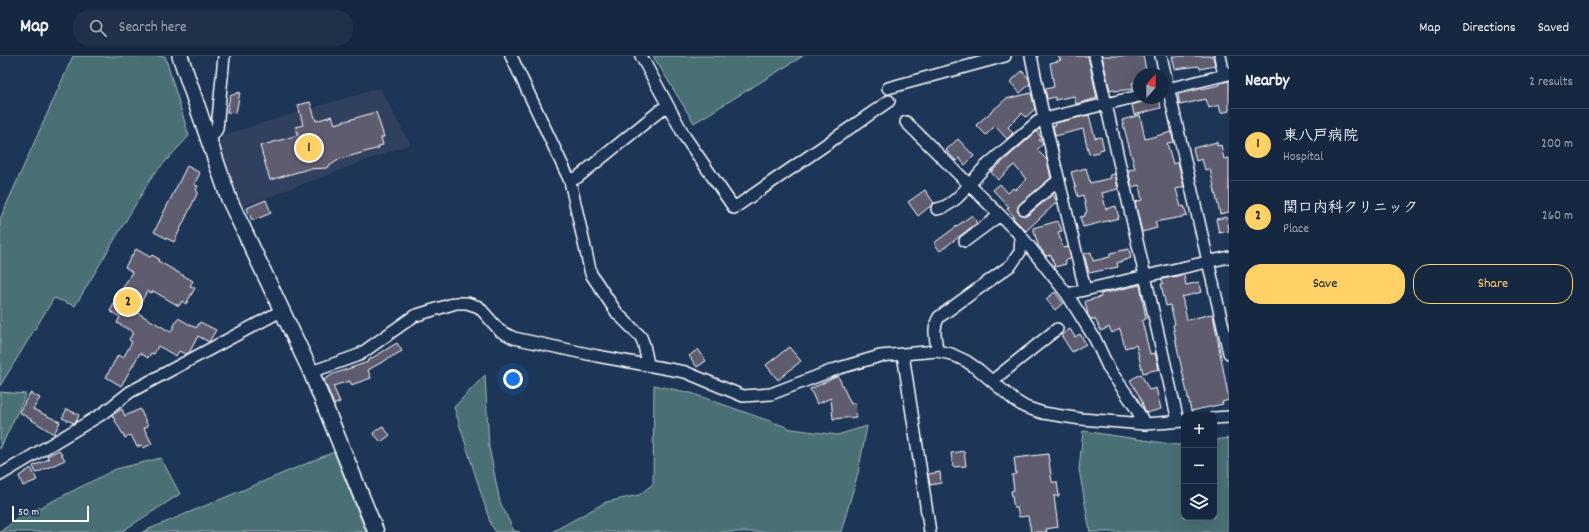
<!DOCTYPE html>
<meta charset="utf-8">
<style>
body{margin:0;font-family:Dekko,"Klee One",sans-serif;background:#1f3048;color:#f1f3f6}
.controls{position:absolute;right:12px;bottom:12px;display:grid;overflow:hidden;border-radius:8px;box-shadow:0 4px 16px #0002}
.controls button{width:36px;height:36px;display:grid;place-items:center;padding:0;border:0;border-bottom:1px solid #35445a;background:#162841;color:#f1f3f6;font:20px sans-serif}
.compass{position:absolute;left:1133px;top:12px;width:36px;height:36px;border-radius:50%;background:#162841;box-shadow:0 4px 16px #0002;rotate:21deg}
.scale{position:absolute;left:12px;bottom:10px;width:77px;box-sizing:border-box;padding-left:4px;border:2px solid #fff;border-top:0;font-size:11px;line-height:14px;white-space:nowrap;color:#fff;-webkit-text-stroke:3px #1d3557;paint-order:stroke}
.you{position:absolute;left:513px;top:323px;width:14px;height:14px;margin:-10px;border:3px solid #fff;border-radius:50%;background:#1a73e8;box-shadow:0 0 0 6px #1a73e833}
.badge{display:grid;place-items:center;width:26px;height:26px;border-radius:50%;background:#ffd166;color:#111;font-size:13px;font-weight:700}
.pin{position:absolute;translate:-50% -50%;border:2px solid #fff;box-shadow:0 1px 4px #0006}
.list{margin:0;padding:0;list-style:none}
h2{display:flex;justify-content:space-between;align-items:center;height:52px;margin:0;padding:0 16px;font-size:17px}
h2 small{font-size:13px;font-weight:400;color:#9ea6b1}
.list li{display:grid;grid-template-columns:26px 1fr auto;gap:12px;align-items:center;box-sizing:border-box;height:72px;padding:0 16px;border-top:1px solid #35445a}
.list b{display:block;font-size:15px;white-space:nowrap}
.list p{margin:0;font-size:13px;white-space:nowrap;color:#9ea6b1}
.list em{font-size:13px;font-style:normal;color:#9ea6b1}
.actions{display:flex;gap:8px;padding:12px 16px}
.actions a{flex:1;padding:9px 0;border:1px solid #ffd166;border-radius:16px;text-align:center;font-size:14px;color:#ffd166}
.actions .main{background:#ffd166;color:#111}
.icon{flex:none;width:22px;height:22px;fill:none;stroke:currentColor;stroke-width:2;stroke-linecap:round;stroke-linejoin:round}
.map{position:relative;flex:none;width:1229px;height:476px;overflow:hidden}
header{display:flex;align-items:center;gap:24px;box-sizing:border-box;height:56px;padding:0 20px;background:#162841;border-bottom:1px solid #35445a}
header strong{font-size:19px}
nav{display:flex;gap:22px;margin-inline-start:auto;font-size:14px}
.search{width:280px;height:36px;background:#1f3048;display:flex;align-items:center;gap:10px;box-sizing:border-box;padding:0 14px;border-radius:16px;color:#9ea6b1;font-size:15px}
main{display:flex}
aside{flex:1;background:#162841}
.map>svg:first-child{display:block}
.built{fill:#31405e}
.green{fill:#497074;stroke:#a4b8ba}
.building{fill:#605b70;stroke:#fff}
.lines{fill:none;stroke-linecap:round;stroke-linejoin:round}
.street-casing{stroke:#fff;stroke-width:14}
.secondary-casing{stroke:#fff;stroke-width:18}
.street{stroke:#1d3557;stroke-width:11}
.secondary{stroke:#1d3557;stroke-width:15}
</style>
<header>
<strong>Map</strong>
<div class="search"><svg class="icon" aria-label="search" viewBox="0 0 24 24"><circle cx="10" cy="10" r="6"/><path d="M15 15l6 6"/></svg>Search here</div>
<nav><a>Map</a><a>Directions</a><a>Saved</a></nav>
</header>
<main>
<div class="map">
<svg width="1229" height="476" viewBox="0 0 1229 476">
<rect width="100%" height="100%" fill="#1d3557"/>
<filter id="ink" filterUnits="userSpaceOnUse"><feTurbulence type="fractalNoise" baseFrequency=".025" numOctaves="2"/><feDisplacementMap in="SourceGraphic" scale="8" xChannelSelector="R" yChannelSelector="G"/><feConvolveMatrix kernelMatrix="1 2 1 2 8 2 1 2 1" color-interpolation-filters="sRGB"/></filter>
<g filter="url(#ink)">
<!-- built -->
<path class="built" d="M 380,32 L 410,88 L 239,152 L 220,96 L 222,79 Z"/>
<!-- green -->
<path class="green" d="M 73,0 L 165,0 L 189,80 L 153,119 L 75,250 L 54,242 L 0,330 L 0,163 Z
M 653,0 L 803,0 L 694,67 Z
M 485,319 L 489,391 L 500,446 L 514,475 L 520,476 L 496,476 L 491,469 L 454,351 Z
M 654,329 L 691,337 L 792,373 L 837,379 L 867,370 L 858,417 L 841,476 L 552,476 L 606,446 L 639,439 L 653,428 Z
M 0,336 L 26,338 L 0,393 Z
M 1083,375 L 1177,389 L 1184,388 L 1184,461 L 1214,461 L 1214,384 L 1229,382 L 1229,476 L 1090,476 L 1079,413 Z
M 334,396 L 366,476 L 142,476 Z
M 161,402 L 180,438 L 121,476 L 0,476 L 17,463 L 116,413 Z"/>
<!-- building -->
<path class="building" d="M 1057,0 L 1088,0 L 1097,42 L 1076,48 L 1074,40 L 1055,44 L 1055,41 L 1047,43 L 1045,33 L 1054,31 L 1050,7 L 1061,4 Z
M 1102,0 L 1143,0 L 1147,18 L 1139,18 L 1139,25 L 1132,27 L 1134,33 L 1114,35 L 1114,33 L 1110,34 Z
M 1172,0 L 1213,0 L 1215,10 L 1200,13 L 1199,10 L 1175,13 Z
M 1022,15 L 1029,23 L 1030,28 L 1020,37 L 1010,26 Z
M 1229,25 L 1229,55 L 1221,57 L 1219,49 L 1209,52 L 1206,43 L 1180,49 L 1178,38 L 1220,29 L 1220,27 Z
M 240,36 L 236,57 L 227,56 L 230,40 Z
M 1031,37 L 1035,53 L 1026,61 L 1022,57 L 1008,71 L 1013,77 L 1007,83 L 995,70 L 986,79 L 976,69 L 1006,43 Z
M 1155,42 L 1159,42 L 1161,52 L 1134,59 L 1132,49 Z
M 310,46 L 316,65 L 332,60 L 335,68 L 376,56 L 384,81 L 381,81 L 383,89 L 378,90 L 379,92 L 340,103 L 326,112 L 308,113 L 270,124 L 260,90 L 298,79 L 296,71 L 303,69 L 298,49 Z
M 1089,59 L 1095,82 L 1101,81 L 1104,93 L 1099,94 L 1099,96 L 1089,98 L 1083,73 L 1055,80 L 1053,70 L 1056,69 L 1055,67 Z
M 1140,59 L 1145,83 L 1171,76 L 1174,86 L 1167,87 L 1173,108 L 1178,106 L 1184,131 L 1176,133 L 1181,151 L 1184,150 L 1187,160 L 1155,166 L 1157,172 L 1142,176 L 1135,146 L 1142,144 L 1139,129 L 1132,131 L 1128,114 L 1135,113 L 1122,64 Z
M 1037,75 L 1042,83 L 1039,84 L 1043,88 L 1037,94 L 1047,104 L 1051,122 L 1020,148 L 1017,155 L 1021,159 L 1028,159 L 1053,138 L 1057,146 L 1026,175 L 1013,162 L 1014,160 L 1007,153 L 1009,151 L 993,134 L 1000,128 L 1008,137 L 1013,132 L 1015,134 L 1026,123 L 1014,109 L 998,124 L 991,116 Z
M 958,83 L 974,100 L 965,109 L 959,102 L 956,105 L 946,94 Z
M 1217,86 L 1217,90 L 1221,89 L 1224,103 L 1229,102 L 1229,156 L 1220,158 L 1210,113 L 1205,114 L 1202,103 L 1196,105 L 1193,92 Z
M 187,110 L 200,117 L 194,129 L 198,130 L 196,134 L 198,136 L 174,186 L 154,176 Z
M 1086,112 L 1090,127 L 1111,122 L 1110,119 L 1115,118 L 1118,133 L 1102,137 L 1106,153 L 1116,150 L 1119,162 L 1083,171 L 1080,161 L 1085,160 L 1085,157 L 1087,156 L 1083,139 L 1078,141 L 1071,116 Z
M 925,134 L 934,147 L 918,160 L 908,146 Z
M 266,144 L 271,157 L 252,165 L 247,152 Z
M 972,159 L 977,167 L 940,195 L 934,187 Z
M 1227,161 L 1229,175 L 1219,177 L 1216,163 Z
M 1058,165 L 1062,175 L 1058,176 L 1063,192 L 1068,191 L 1071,203 L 1065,204 L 1066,208 L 1055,211 L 1051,199 L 1046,200 L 1038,189 L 1033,172 Z
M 136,193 L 150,201 L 152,199 L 159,203 L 158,205 L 193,225 L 190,230 L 195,232 L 186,248 L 182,245 L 179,250 L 153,235 L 152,237 L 147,235 L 136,256 L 171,276 L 178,262 L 196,272 L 200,266 L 216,274 L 209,286 L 198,280 L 189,297 L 185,298 L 179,295 L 176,300 L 158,290 L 154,298 L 151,297 L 148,302 L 140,297 L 121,330 L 106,321 L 118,299 L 123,302 L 132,286 L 129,284 L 133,276 L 117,267 L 120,261 L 110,255 L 132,216 L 125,211 Z
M 1129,193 L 1131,202 L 1117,207 L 1118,211 L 1089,217 L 1084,198 L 1091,196 L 1093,205 L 1110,201 L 1110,197 Z
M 1184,219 L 1186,229 L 1199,226 L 1202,236 L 1182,241 L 1187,264 L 1211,258 L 1213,259 L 1229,344 L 1222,346 L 1223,348 L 1191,355 L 1177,291 L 1173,269 L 1175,268 L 1170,249 L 1166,250 L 1161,228 L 1163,228 L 1162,223 Z
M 1140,229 L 1146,263 L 1142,265 L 1150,298 L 1155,297 L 1159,313 L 1143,317 L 1136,289 L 1125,292 L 1120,273 L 1112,277 L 1109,271 L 1101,275 L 1095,263 L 1091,263 L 1088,259 L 1085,245 L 1101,241 L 1100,238 Z
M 1055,236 L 1063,247 L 1055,254 L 1046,243 Z
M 1070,273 L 1075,281 L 1080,278 L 1086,288 L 1072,296 L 1061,279 Z
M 397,287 L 402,295 L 368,314 L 371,322 L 351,329 L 350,325 L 333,330 L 340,346 L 334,349 L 324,324 L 333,318 L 368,306 L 367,305 Z
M 789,291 L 801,305 L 778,324 L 766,309 Z
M 698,293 L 706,305 L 697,311 L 689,300 Z
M 1141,318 L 1149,334 L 1156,332 L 1161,353 L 1146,357 L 1144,352 L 1141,343 L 1130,324 Z
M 838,320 L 851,348 L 855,347 L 856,361 L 833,363 L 831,342 L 817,348 L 810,333 Z
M 30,337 L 40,342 L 33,353 L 60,366 L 54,378 L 19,356 Z
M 67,353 L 79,359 L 76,366 L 74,367 L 62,362 Z
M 122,353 L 125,360 L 140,353 L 148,370 L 144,372 L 152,388 L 143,392 L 142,389 L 137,391 L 131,379 L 125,382 L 112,359 Z
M 382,370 L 390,379 L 381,386 L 373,377 Z
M 59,394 L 65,404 L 36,417 L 33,410 L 49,403 L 47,400 Z
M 964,395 L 966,410 L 953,411 L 951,397 Z
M 1048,398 L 1052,426 L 1057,426 L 1059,440 L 1054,440 L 1058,471 L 1046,473 L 1047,476 L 1031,476 L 1028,460 L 1019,461 L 1017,452 L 1014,452 L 1011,435 L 1014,434 L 1012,419 L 1016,418 L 1014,402 Z
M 31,412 L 37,424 L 23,430 L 19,420 Z
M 940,416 L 941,427 L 930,429 L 928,418 Z"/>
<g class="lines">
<!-- street casing -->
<g class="street-casing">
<path id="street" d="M 511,0 L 570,125 L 591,218 L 617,257 L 641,281 L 644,289 L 648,308
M 641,0 L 685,81 L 734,152 L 889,45
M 1095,0 L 1178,365
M 1161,0 L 1229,297
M 1220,0 L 1224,19
M 888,32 L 1005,0
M 1163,34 L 1229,18
M 906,66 L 1021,180 L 1067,238 L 1229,201
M 208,87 L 217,73 L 224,0
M 570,125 L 578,121 L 667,49
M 937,153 C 956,150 972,124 985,111 C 1002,96 1020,81 1037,66 L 1044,63 L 1031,0
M 1024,153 L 1059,124
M 965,185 L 1000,159
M 1085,233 L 1044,63 L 1139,40
M 1067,238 L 1095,283 L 1109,313 L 1132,346 L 1145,368
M 937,295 C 936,282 932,272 939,261 L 1011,209 L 1020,196 L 1021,180
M 903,298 L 930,476
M 311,316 L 359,299 L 414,260 L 456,247 L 467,247 L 479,251 L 500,275 L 514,282 L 597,300 L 685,316 L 743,340 L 771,338 L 836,313 L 880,300 L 937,295 L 951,298 L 966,305 L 979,314 L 1014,344 L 1025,351 L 1043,357 L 1081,363 L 1145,368 L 1184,365
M 992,325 L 1057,273
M 1214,362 L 1229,361
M 0,419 L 102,358 L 130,336 L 281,255"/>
</g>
<!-- secondary casing -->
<g class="secondary-casing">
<path id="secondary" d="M 180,0 L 229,143 L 311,316 L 376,476"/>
</g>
<!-- street -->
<use href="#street" class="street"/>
<!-- secondary -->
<use href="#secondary" class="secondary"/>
</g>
</g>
</svg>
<div class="controls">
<button>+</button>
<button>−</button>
<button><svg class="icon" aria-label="layers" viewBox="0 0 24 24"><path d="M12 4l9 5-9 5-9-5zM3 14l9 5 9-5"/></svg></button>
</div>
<svg class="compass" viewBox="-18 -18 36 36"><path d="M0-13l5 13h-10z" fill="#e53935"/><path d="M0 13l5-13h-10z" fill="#9ea6b1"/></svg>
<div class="scale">50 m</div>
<div class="you"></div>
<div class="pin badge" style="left:309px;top:92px">1</div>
<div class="pin badge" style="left:128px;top:246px">2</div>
</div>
<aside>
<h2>Nearby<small>2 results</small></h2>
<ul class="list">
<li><span class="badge">1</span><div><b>東八戸病院</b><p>Hospital</p></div><em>200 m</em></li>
<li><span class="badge">2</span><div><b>関口内科クリニック</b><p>Place</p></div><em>260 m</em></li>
</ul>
<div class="actions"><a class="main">Save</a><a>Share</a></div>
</aside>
</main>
